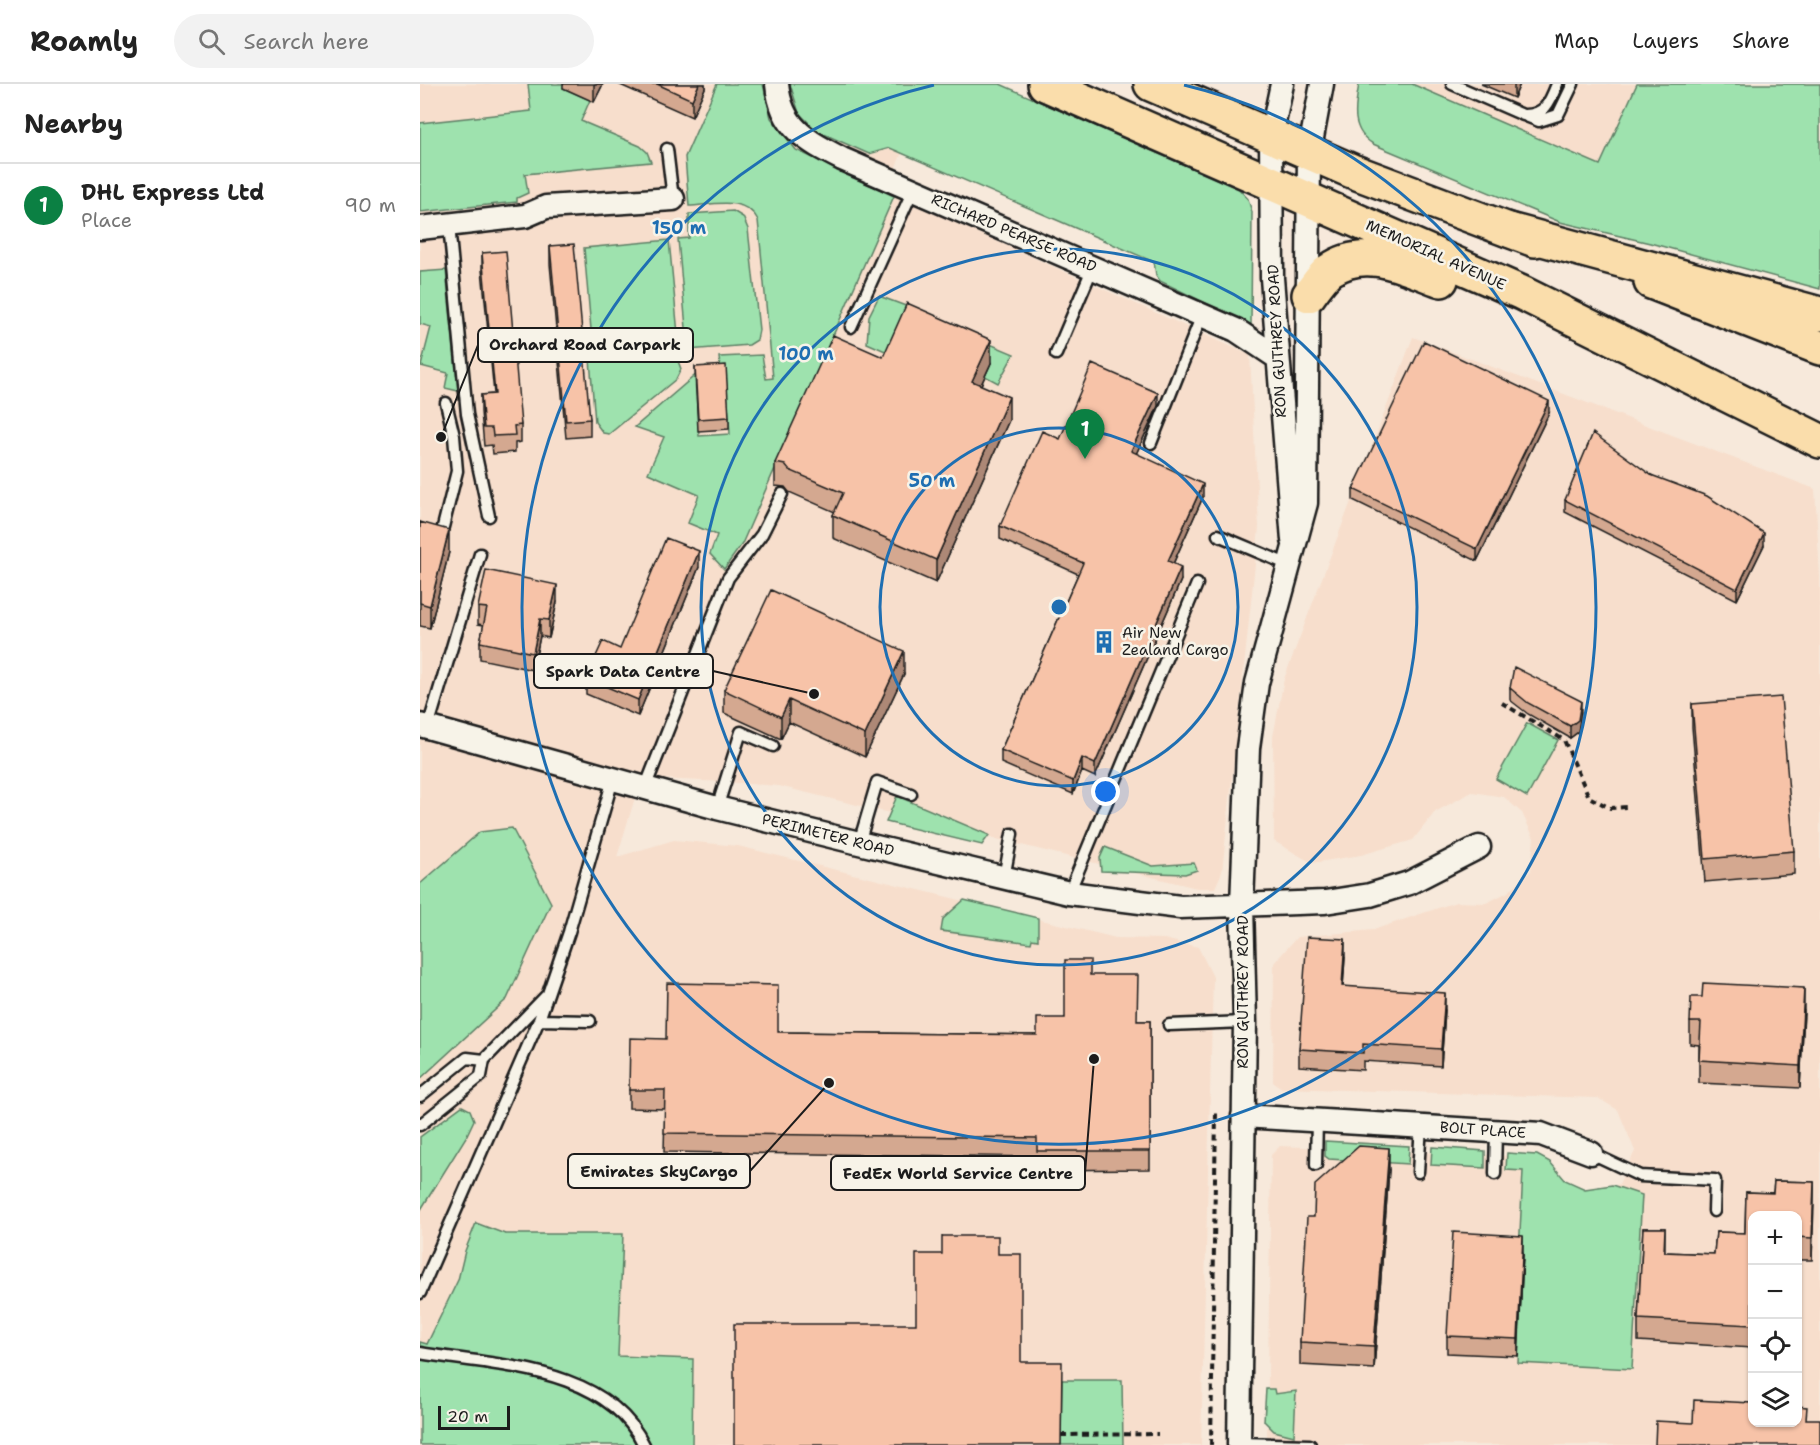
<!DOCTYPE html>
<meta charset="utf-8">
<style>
body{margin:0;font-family:"Shantell Sans",sans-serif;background:#f2f2f2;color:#222}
.controls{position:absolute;right:18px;bottom:18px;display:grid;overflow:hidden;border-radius:12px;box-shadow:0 2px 4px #0004}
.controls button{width:54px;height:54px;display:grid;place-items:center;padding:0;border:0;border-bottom:2px solid #e0e0e0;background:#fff;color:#222;font:30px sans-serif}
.scale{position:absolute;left:18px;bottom:15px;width:72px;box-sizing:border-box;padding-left:6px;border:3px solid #1c1c1c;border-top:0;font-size:16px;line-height:21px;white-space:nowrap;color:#1c1c1c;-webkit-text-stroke:4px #f7f3e8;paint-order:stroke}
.you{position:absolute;left:686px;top:708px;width:21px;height:21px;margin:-15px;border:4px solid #fff;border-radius:50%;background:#1a73e8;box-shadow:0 0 0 9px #1a73e833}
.badge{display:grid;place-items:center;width:39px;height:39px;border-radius:50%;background:#0b8043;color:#fff;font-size:20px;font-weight:700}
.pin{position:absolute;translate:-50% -50px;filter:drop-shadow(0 2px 3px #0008)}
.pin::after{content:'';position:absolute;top:32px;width:21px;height:18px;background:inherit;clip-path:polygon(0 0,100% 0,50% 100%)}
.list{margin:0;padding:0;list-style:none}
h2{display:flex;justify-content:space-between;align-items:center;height:78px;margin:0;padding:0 24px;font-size:26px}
h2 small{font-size:20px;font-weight:400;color:#767676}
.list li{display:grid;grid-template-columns:39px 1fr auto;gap:18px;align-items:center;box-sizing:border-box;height:84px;padding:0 24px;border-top:2px solid #e0e0e0}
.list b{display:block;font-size:22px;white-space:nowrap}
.list p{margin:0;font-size:20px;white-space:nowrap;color:#767676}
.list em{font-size:20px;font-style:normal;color:#767676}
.icon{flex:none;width:33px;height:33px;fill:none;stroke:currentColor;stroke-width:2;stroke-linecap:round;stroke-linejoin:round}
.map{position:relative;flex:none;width:1400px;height:1361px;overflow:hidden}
header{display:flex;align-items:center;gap:36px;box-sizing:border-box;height:84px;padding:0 30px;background:#fff;border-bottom:2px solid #e0e0e0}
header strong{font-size:28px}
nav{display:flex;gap:33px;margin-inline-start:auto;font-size:21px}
.search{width:420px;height:54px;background:#f2f2f2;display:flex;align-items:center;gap:15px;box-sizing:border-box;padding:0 21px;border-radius:33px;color:#767676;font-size:22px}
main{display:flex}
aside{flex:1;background:#fff}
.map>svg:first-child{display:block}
.built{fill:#f7decc;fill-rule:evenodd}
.green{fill:#9ee2ae;stroke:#5d7f65;stroke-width:1.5}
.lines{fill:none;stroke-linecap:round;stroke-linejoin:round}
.service-casing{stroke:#1c1c1c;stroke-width:15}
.minor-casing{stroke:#1c1c1c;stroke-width:27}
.primary-casing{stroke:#1c1c1c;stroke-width:38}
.trunk-casing{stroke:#1c1c1c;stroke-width:38}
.path{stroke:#1c1c1c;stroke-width:4;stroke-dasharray:6 4.5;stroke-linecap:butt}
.service{stroke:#f7f3e8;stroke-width:10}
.minor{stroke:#f7f3e8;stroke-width:22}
.primary{stroke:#faddab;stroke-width:33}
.trunk{stroke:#faddab;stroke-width:33}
.wall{fill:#d4a890;stroke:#1c1c1c;stroke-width:1.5}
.shaded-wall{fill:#ad8876;stroke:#1c1c1c;stroke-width:1.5}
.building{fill:#f7c3a8;stroke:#1c1c1c;stroke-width:1.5}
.ring{fill:none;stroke:#1f6fb2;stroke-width:3}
.labels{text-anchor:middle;stroke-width:5;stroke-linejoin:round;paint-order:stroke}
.street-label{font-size:15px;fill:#1c1c1c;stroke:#f7f3e8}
.poi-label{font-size:15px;fill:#1c1c1c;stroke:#f7f3e8;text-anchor:start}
.centre{fill:#1f6fb2;stroke:#f7f3e8;stroke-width:3}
.ring-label{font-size:18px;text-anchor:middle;font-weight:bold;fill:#1f6fb2;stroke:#f7f3e8;stroke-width:5;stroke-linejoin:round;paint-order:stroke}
.leader{fill:none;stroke:#1c1c1c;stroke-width:2}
.callout-dot{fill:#1c1c1c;stroke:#f7f3e8;stroke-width:2}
.callout{fill:#f7f3e8;stroke:#1c1c1c;stroke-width:2}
.callout-label{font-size:16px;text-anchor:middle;font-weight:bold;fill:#1c1c1c}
</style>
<header>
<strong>Roamly</strong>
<div class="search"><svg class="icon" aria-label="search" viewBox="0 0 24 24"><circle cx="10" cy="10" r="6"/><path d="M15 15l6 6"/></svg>Search here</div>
<nav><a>Map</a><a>Layers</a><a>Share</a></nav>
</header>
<main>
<aside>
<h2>Nearby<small></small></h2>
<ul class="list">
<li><span class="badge">1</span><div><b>DHL Express Ltd</b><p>Place</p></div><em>90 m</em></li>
</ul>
</aside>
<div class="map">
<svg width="1400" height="1361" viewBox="0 0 1400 1361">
<rect width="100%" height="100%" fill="#f7e9db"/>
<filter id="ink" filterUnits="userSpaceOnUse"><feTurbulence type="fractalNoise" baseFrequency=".0167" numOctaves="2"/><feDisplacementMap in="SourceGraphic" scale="12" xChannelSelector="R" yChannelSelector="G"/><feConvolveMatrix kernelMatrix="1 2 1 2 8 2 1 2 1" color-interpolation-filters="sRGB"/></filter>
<g filter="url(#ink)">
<!-- built -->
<path class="built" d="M 0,0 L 513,0 L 465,107 L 830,271 L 839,443 L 802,788 L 795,804 L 777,804 L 359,702 L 305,698 L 221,694 L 197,773 L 254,756 L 318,762 L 696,854 L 744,855 L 778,863 L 793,893 L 781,1361 L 0,1361 Z
M 992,0 L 1217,0 L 1180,81 Z
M 993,253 L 1395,405 L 1400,493 L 1400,1361 L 847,1361 L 851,1071 L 860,1062 L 1114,1073 L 1149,1103 L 1174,1111 L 1199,1100 L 1215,1067 L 1198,1026 L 1178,1014 L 862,1004 L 853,998 L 854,879 L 877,853 L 953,846 L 1036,818 L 1066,819 L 1088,808 L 1111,787 L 1114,754 L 1102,729 L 1084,713 L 1052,708 L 1015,728 L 993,756 L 941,771 L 892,779 L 854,757 L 853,653 L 864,595 ZM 1332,1132 L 1378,1132 L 1378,1338 L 1332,1338 Z"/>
<!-- green -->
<path class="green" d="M 108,0 L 144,0 L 143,4 L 170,16 L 161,37 L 220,62 L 227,68 L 231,78 L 105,90 L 108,109 L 97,114 L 97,118 L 0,128 L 0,39 L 111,27 Z
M 297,0 L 343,0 L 351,34 L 376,66 L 474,112 L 322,460 L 304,485 L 290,470 L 297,451 L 268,439 L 279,411 L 228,389 L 244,353 L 215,343 L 286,282 L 288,294 L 275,295 L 279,352 L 310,350 L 306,293 L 301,293 L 299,273 L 342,271 L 346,295 L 353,294 L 338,136 C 325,111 293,121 269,122 L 265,73 Z
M 370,0 L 580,0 L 819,105 L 828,115 L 832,128 L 831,241 L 740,197 L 736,191 L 734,178 L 470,64 L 449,70 L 397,47 L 379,29 Z
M 939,0 L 992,0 L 1180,81 L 1217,0 L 1400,0 L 1400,205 L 1230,159 L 1140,138 L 953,60 C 930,46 935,23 939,0 Z
M 313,127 L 323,133 L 328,145 L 339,246 L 337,256 L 329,261 L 268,266 L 258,155 L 269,154 L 269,130 Z
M 249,156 L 258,250 L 253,263 L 172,257 L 164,164 Z
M 26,186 L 38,307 L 25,304 L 28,289 L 1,282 L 11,243 L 0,240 L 0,188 Z
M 459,212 L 491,224 L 472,270 L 447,259 L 449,232 Z
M 558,255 L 594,270 L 578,299 L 565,292 L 571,278 Z
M 180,266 L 249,272 L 258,277 L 261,285 L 256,295 L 189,350 L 183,349 L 175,338 L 170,275 Z
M 1107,639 L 1138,656 L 1107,713 L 1076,695 Z
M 477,712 L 569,751 L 562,761 L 466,738 Z
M 92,744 L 131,819 L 87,915 L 0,995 L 0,800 L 60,748 Z
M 685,763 L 733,782 L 774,779 L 777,786 L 765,790 L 681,787 L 680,774 Z
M 544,816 L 618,834 L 618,856 L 612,855 L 611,859 L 521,847 L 523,835 Z
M 42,1022 L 50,1026 L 54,1036 L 46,1053 L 0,1127 L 0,1053 Z
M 905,1057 L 989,1062 L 988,1080 L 909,1075 L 905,1072 Z
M 1012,1063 L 1065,1067 L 1065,1084 L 1011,1081 Z
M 1087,1069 L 1117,1071 L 1130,1078 L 1145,1096 L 1165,1105 L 1192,1101 L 1222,1111 L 1212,1285 L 1098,1279 L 1103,1170 L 1099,1169 L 1103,1087 L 1086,1086 Z
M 56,1139 L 85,1150 L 203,1150 L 198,1272 L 273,1275 L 272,1361 L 0,1361 L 0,1258 L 7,1260 L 38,1196 L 45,1167 Z
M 642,1296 L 702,1296 L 703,1361 L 641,1361 Z
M 846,1305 L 854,1305 L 855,1310 L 876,1307 L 874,1352 L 854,1347 L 844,1337 Z"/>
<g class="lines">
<!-- service casing -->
<g class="service-casing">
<path id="service" d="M 1032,0 L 1103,31 C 1125,32 1130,18 1137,0
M 1106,32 L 1119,37 L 1138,31 L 1153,0
M 247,65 L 253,115
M 29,141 L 47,330 L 69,432
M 431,243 L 493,106
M 636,270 L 673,183
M 731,359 L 782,231
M 23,443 L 37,387 L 34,352 L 26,319
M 798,451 L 869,481
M 8,643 L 60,470
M 225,704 L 308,494 L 342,450 L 362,410
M 297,724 L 321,648 L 353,662
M 439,759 L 457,698 L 491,710
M 584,794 L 592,750
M 649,809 L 777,500
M 119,936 L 170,937
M 749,941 L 825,938
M 0,1012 L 47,974 L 64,976
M 0,1041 L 61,992 L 64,976 L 126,912
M 1171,1069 L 1220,1092 L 1295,1096 L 1294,1127
M 896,1081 L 897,1036
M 998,1088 L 1001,1042
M 1075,1090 L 1076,1047
M 0,1209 L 119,936 L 149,848 L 193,695
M 0,1269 C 76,1282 186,1282 224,1361
M 819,1359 L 890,1361"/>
</g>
<!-- minor casing -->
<g class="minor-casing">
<path id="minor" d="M 357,0 C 361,44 387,57 422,75 L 816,246 L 858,274
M 862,0 L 851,53 L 852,194 L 873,456
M 0,144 L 105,132 L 126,123 L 253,115
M 0,641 L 297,724 L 439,759 L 649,809 L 760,823 L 905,818 L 950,811 L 989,799 L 1059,763
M 823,1032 L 1121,1050 L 1171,1069
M 819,1361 L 825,938 L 822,821 L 828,664 L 837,599 L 886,419 L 889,70 L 902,0"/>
</g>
<!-- primary casing -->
<g class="primary-casing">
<path id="primary" d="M 625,0 L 1102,209 L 1400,357
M 731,0 L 932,87 L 1115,156
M 1231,198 L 1400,264
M 889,211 C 895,203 902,192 910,186 C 946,161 985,183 1021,196"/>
</g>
<!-- trunk casing -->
<g class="trunk-casing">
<path id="trunk" d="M 1089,146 L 1400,230"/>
</g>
<!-- path -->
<path class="path" d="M 1082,619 L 1144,656 L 1169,713 L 1190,724 L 1206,723
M 641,1351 L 738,1350
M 791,1361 L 796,1028"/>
<!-- service -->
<use href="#service" class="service"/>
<!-- minor -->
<use href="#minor" class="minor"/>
<!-- primary -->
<use href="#primary" class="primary"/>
<!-- trunk -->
<use href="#trunk" class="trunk"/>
</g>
<!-- wall -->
<path class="wall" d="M 143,0 L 183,0 L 174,18 L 143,4 Z
M 198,0 L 285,0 L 285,4 L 272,33 Z
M 1061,0 L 1100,0 L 1094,14 Z
M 130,162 L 170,335 L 170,352 L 146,354 L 130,180 Z
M 62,169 L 101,341 L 101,358 L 95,359 L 95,368 L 73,370 L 72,361 L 64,362 L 61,328 L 61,311 L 74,310 L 62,186 Z
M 463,273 L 571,279 L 561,301 L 589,336 L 516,499 L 413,454 L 413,431 L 415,428 L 369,408 L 365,403 L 355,402 L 355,379 Z
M 275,283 L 309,333 L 309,345 L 278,347 Z
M 738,322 L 716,370 L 783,413 L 753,480 L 761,496 L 675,693 L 662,687 L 653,710 L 581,679 L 581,666 L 658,490 L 580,455 L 580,442 L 640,355 Z
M 1129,329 L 1057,477 L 933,416 L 933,405 Z
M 1231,391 L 1344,461 L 1317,516 L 1145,428 L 1145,416 Z
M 0,438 L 29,468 L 10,544 L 0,542 Z
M 279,483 L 218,632 L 166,610 L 166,594 L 200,565 Z
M 137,518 L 129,554 L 120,552 L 113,586 L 60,575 L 60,558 L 64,541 L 58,540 L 58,523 Z
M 484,590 L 445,673 L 369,638 L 361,655 L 304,629 L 304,606 Z
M 1090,604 L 1161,628 L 1158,648 L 1150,654 L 1108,630 L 1090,616 Z
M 1272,620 L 1374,767 L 1374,790 L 1285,798 L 1272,643 Z
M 925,873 L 923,902 L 1025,926 L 1021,982 L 943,977 L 943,986 L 879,982 L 879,965 Z
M 670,891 L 717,937 L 730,937 L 730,1085 L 617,1086 L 617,1073 L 244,1068 L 245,1025 L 209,1024 L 209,1006 L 246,955 L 358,948 L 617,951 L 645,934 Z
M 1384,927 L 1380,1004 L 1279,999 L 1279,961 L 1270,960 L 1270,938 Z
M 969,1086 L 954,1285 L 880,1281 L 880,1258 L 894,1133 Z
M 1354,1097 L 1394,1098 L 1392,1176 L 1377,1176 L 1377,1131 L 1332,1131 L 1332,1264 L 1218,1257 L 1218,1235 L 1223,1144 L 1245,1144 L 1245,1168 L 1294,1170 L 1296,1148 L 1325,1149 L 1326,1108 L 1353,1109 Z
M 1103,1169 L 1098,1272 L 1027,1269 L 1027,1252 Z"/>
<!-- shaded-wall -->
<path class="shaded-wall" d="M 175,0 L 183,0 L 174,18 L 174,1 Z
M 279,0 L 285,0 L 285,4 L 272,33 L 272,16 Z
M 1094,0 L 1100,0 L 1094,14 Z
M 571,256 L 571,279 L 552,320 L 552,297 Z
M 738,309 L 738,322 L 711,381 L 711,367 Z
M 589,313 L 589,336 L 516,499 L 516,476 Z
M 1129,317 L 1129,329 L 1057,477 L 1057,465 Z
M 783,400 L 783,413 L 748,491 L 748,477 Z
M 29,446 L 29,468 L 10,544 L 10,522 Z
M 1344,449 L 1344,461 L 1317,516 L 1317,505 Z
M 279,467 L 279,483 L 218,632 L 218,616 Z
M 761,483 L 761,496 L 675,693 L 675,680 Z
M 137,501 L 137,518 L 129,554 L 129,536 Z
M 120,535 L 120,552 L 113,586 L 113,569 Z
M 484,567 L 484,590 L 445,673 L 445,651 Z
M 369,616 L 369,638 L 361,655 L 361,633 Z
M 1161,617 L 1161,628 L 1158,648 L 1150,654 L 1150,642 Z
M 662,674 L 662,687 L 653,710 L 653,697 Z
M 925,855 L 925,873 L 922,919 L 922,902 Z
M 1384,904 L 1384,927 L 1380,1004 L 1380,982 Z
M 1025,909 L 1025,926 L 1021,982 L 1021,965 Z
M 969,1064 L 969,1086 L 954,1285 L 954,1262 Z
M 1394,1098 L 1394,1121 L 1392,1176 L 1392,1154 Z
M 1103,1152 L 1103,1169 L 1098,1272 L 1098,1255 Z"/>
<!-- building -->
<path class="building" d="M 237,0 L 279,0 L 272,16 Z
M 154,160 L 170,335 L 146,337 L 130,162 Z
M 86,167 L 101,341 L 94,342 L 95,351 L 73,352 L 72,344 L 64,344 L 61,311 L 75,310 L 62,169 Z
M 487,219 L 571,256 L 552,297 L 589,313 L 516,476 L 413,431 L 423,409 L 369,386 L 365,381 L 355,379 L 413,251 L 463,273 Z
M 1004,257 L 1129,317 L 1057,465 L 933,405 Z
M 672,280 L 738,309 L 711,367 L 783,400 L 748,477 L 761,483 L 675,680 L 662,674 L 653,697 L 581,666 L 663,479 L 580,442 L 622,347 L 640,355 Z
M 306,281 L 309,333 L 278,335 L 275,283 Z
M 1173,349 L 1231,391 L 1287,412 L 1344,449 L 1317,505 L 1145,416 Z
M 0,438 L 29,446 L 10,522 L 0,519 Z
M 246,454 L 279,467 L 218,616 L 166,594 L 183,557 L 200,565 Z
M 66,486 L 137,501 L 129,536 L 120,535 L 113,569 L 60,558 L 67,524 L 58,523 Z
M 351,506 L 484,567 L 445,651 L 369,616 L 361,633 L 304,606 Z
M 1094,583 L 1161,617 L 1158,636 L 1150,642 L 1108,619 L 1090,604 Z
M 1361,613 L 1374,767 L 1285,775 L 1272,620 Z
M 887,853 L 925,855 L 922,902 L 1025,909 L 1021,965 L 943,960 L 943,969 L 879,965 Z
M 645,876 L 670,876 L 670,891 L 718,891 L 717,937 L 730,937 L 730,1067 L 617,1067 L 617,1054 L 244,1049 L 245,1006 L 209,1006 L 210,954 L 246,955 L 247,899 L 358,901 L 358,948 L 617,951 L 617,934 L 645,934 Z
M 1283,899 L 1384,904 L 1380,982 L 1279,976 L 1281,938 L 1270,938 L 1271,913 L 1282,913 Z
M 939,1062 L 969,1064 L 954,1262 L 880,1258 L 887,1133 L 894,1133 L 895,1101 Z
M 1354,1097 L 1394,1098 L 1392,1154 L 1377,1153 L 1377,1131 L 1332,1131 L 1332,1241 L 1218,1235 L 1223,1144 L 1245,1144 L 1244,1168 L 1294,1170 L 1296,1148 L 1325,1149 L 1326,1108 L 1353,1109 Z
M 1033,1148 L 1103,1152 L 1098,1255 L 1027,1252 Z
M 522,1152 L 578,1152 L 578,1170 L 601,1170 L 601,1278 L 642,1278 L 641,1361 L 314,1361 L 314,1240 L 496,1240 L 496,1170 L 522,1170 Z
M 1274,1316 L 1332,1319 L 1332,1338 L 1377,1338 L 1377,1322 L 1387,1323 L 1386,1335 L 1400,1335 L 1400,1361 L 1235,1361 L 1236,1337 L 1273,1339 Z"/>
</g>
<!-- distance rings -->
<g class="ring">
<circle cx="639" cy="523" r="179"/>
<circle cx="639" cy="523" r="358"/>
<path d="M764 1A537 537 0 1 1 514 1"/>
</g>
<!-- icons -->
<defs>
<g id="building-bare" transform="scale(1.8)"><path d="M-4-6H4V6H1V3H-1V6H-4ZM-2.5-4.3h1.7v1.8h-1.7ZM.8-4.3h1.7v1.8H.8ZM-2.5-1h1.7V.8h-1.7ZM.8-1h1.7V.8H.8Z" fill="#1f6fb2" stroke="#f7f3e8" stroke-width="2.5" paint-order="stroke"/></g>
</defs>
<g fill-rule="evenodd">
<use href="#building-bare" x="684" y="558"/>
</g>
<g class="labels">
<!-- street labels -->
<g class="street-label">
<text transform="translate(594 149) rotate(23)" y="5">RICHARD PEARSE ROAD</text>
<text transform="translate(1016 171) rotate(24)" y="5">MEMORIAL AVENUE</text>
<text transform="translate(857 257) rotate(-93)" y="5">RON GUTHREY ROAD</text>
<text transform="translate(408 751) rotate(14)" y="5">PERIMETER ROAD</text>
<text transform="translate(823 908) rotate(-90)" y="5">RON GUTHREY ROAD</text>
<text transform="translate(1063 1046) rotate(4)" y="5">BOLT PLACE</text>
</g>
<!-- poi labels -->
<g class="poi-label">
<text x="702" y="554">Air New<tspan x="702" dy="17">Zealand Cargo</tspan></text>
</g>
</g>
<circle cx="639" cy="523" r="9" class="centre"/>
<g class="ring-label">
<text x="259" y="150">150 m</text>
<text x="386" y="276">100 m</text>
<text x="512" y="403">50 m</text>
</g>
<!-- callouts -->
<path class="leader" d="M21 353L58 261M394 610L293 587M409 999L330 1087M674 975L665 1089"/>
<g class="callout-dot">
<circle cx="21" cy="353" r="6"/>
<circle cx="394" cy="610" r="6"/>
<circle cx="409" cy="999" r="6"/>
<circle cx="674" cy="975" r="6"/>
</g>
<g class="callout">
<rect x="58" y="244" width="215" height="34" rx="6"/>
<rect x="114" y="570" width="179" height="34" rx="6"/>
<rect x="148" y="1070" width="182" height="34" rx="6"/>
<rect x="411" y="1072" width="254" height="34" rx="6"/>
</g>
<g class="callout-label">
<text x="165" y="266">Orchard Road Carpark</text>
<text x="203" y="593">Spark Data Centre</text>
<text x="239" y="1093">Emirates SkyCargo</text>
<text x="538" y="1095">FedEx World Service Centre</text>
</g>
</svg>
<div class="controls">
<button>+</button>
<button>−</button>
<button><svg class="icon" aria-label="locate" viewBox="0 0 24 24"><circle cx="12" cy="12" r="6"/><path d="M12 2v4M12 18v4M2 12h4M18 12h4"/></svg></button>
<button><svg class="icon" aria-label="layers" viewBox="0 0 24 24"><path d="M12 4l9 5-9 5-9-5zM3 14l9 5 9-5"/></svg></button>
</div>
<div class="scale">20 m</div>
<div class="you"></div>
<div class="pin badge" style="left:665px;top:375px">1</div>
</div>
</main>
